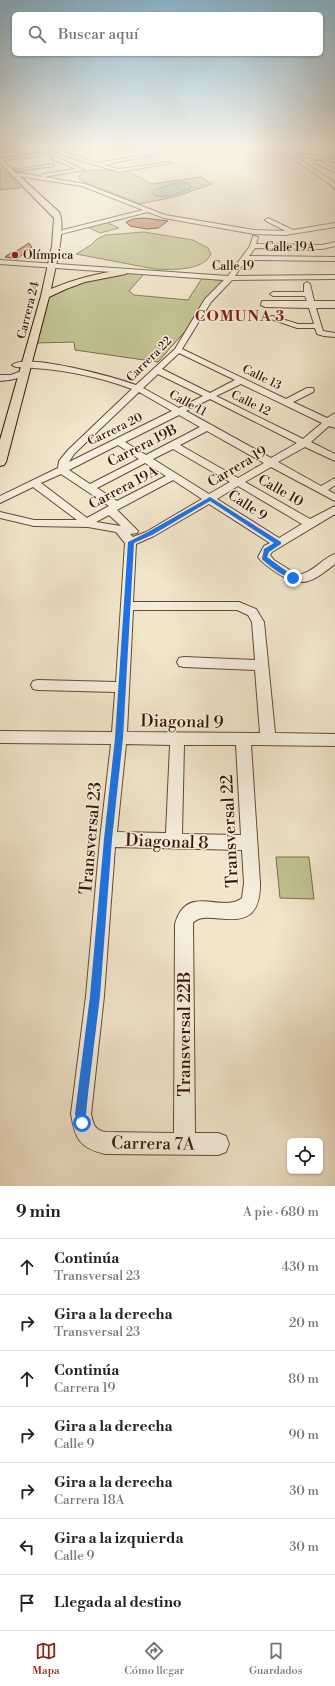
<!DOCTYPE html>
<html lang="es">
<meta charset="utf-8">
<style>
body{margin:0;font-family:"Libre Bodoni",serif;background:#f2f2f2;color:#222}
.controls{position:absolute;right:12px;bottom:12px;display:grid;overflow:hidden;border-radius:6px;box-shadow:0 1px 3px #0004}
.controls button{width:36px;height:36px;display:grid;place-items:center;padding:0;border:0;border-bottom:1px solid #e0e0e0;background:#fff;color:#222;font:20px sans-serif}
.stop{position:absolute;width:12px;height:12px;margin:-9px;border:3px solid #1a73e8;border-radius:50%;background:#fff}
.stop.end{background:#1a73e8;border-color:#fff;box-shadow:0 1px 4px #0008}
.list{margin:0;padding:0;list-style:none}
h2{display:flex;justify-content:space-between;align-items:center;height:52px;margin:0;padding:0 16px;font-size:17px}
h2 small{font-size:13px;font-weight:400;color:#767676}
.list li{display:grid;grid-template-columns:26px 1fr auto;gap:12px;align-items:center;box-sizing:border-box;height:56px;padding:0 16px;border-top:1px solid #e0e0e0}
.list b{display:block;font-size:15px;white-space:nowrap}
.list p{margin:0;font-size:13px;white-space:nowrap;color:#767676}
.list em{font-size:13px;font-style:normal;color:#767676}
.icon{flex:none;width:22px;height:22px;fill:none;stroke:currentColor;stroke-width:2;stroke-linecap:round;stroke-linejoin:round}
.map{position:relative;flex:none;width:335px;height:1186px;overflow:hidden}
.search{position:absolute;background:#fff;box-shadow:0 1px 3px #0004;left:12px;right:12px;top:12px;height:44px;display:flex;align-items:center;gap:10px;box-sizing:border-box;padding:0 14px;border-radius:6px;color:#767676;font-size:15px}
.sheet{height:444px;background:#fff}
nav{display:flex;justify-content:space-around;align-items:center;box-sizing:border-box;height:56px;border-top:1px solid #e0e0e0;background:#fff;font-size:11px;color:#767676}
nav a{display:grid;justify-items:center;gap:2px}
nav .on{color:#8f2418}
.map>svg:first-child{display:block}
.green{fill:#c2c291;stroke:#7c6c4a}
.water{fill:#9bbfb2;stroke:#727b6c}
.building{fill:#cd8567;stroke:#351603}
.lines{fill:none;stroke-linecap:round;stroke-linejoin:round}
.minor-casing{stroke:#644a35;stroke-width:2}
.major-casing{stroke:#351603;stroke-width:2}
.minor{fill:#f6eedd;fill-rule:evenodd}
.major{fill:#f1e5ca;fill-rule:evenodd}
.route{fill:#1a73e8}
.poi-dot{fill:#8f2418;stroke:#f6eedd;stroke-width:1.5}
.labels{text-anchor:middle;stroke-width:3;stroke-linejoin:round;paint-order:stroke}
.far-street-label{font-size:12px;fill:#351603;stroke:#f6eedd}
.far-poi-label{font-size:12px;fill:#351603;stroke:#f6eedd;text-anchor:start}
.street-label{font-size:14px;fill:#351603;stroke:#f6eedd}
.far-district-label{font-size:15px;font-weight:bold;letter-spacing:1px;fill:#7a1f14;stroke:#f6eedd}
.near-street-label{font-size:17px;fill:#351603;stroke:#f6eedd}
</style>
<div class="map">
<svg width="335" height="1186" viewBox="0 0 335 1186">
<rect width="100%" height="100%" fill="#f1e5ca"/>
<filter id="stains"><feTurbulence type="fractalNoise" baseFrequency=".005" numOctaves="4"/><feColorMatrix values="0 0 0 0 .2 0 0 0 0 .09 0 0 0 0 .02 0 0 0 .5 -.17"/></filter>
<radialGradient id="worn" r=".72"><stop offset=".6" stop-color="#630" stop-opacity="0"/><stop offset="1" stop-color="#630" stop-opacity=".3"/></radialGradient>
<!-- green -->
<path class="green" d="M 0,168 L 1,168 L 21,188 L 0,190 Z
M 98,170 L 127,171 L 152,184 L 201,177 L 212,184 L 178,196 L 140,204 L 88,184 L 79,179 L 80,175 L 84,171 Z
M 106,222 L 119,228 L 100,233 L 87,227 Z
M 144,232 L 193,240 L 208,248 L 211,254 C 204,271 171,270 155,269 L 76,254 L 91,245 L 97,239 L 106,235 Z
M 128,273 L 144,274 L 129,291 L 134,295 L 188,300 L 202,278 L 225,281 L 194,321 L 158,362 L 75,350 L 74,342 L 36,343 L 49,296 C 73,282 101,275 128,273 Z
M 276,857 L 309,857 L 314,899 L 280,898 Z"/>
<!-- water -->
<path class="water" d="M 180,182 L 188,183 L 191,186 L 190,189 L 170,196 L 155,196 L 152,192 L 155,190 Z"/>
<!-- building -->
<path class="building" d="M 144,218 L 168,221 L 158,228 L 147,229 L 130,226 L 126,222 L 133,219 Z
M 29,243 L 32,247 L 17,259 L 5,257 L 12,252 L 15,252 Z"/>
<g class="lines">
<!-- minor casing -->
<g class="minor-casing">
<path id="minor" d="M 26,146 L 30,147 L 0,152 L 0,150 Z
M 43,146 L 48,146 L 56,150 L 92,146 L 62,152 L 98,163 L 145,155 L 147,156 L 104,165 L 119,169 L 170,162 L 172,163 L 119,172 L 56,153 L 0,161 L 0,159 L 51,151 Z
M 139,146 L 146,146 L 132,150 L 130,149 Z
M 187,146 L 194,146 L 150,157 L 148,156 Z
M 195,146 L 206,148 L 273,146 L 271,147 L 206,150 Z
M 274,146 C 280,146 283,150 288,151 C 304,154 319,156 335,160 L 335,162 L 291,154 L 334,182 L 335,190 L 330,184 Z
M 300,146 L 335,149 L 335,151 L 302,147 Z
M 52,157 L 56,157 L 84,170 L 44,177 L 85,184 L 165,215 L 254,230 L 286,231 L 266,221 L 265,220 L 268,218 L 293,230 L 335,223 L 335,227 L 285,235 L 254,234 L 164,218 L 148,212 L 57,235 L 55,234 L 55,232 L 143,210 L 82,186 L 11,175 C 20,171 32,175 41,177 L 43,174 L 76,169 L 52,159 Z
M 315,161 L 319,161 L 335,169 L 335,172 L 315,163 Z
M 52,164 L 54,166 L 17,171 L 15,170 Z
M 253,236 L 258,237 L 256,244 L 322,245 L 335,242 L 335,246 L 322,249 L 255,248 L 249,256 L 335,257 L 335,261 L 246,260 L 235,276 L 335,275 L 335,279 L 232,280 L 211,302 L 182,349 L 286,399 L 307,388 L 313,388 L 314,390 L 313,392 L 293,402 L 327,418 L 335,413 L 335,428 L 329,426 L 311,442 L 335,454 L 335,461 L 305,447 L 278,462 L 321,486 L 335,478 L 335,485 L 328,490 L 335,494 L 335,501 L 271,467 L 245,482 L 310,519 L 335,506 L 335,514 L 272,552 L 270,555 L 274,560 L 296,574 C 311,576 322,558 335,554 L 335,564 C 313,581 303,590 277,573 C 270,568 263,564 258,557 L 264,546 L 270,543 L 209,504 L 154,536 L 136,544 L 133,602 L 239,602 L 256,609 L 264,622 L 275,733 L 335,734 L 335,746 L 251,745 L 260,883 C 261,944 207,905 193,923 L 195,1133 L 218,1133 L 226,1136 L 229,1144 L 226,1152 L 218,1155 L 105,1154 C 79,1148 75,1138 71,1114 L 86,996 L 100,839 L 111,744 L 0,743 L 0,731 L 112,732 L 115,692 L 38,690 L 33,689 L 31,685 L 33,681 L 38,680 L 116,682 L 125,543 L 116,532 L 88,527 L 34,526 L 0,518 L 0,512 L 34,520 L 77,520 L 33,487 L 0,503 L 0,496 L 58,468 L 59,461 L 68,450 L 132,389 C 94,375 56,368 16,367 L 12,365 C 26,352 117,378 136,385 L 175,349 L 205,299 L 224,280 L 0,264 L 0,260 L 228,276 L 250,246 ZM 179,353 L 235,380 L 210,393 L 162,369 ZM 158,374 L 203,396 L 179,408 L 143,388 ZM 241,384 L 322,423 L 303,439 L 216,396 ZM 139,392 L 172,411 L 69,462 L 74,454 ZM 210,399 L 297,443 L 271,458 L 186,411 ZM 179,415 L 200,427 L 146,455 L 125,442 ZM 207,431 L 264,463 L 238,478 L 180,445 ZM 118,445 L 139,459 L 90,484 L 69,470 ZM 173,449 L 230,482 L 209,494 L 153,459 ZM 145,463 L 166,476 L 117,501 L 97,488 ZM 61,474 L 109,506 L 87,518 L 41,483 ZM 173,480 L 202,499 L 146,532 L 133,537 L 130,534 L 137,533 L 138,531 L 117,510 ZM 238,486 L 302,524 L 279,538 L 217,499 ZM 109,515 L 121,526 L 96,522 ZM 133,610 L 237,610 L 248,615 L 252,622 L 255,660 L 184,657 L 179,658 L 177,662 L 179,666 L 184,667 L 255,670 L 260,733 L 127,732 ZM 126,744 L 170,745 L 166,833 L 117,832 ZM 184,745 L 236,745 L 241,835 L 182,834 ZM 115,847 L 242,850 L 244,883 L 242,898 C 222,914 187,882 175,924 L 174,1133 L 105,1132 C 94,1130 93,1123 91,1114 L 104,996 Z
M 307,282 L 310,284 L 314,301 L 335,301 L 335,308 L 316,308 L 323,331 L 335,333 L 335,337 L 324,336 L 317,334 L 315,328 L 297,328 L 268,318 L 272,316 L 298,324 L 314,324 L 309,308 L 265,307 L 261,305 L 262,301 L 307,301 L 305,296 L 273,296 L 270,294 L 273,292 L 304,292 L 304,284 Z
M 24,370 L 28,372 C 21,379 10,380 0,381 L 0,375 L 11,375 Z"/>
</g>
<!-- major casing -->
<g class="major-casing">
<path id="major" d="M 0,158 L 59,212 C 67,227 54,272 51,289 C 74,279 98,273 123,270 L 127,272 L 126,274 L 85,282 L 66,289 L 49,297 L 6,462 L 4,465 L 0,466 L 0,440 L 41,296 L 52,246 L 54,218 L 0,163 Z"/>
</g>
<!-- minor -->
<use href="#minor" class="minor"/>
<!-- major -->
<use href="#major" class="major"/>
</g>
<!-- sky -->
<linearGradient id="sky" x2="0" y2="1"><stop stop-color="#89b8d2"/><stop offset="0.47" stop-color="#f9f3e7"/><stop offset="1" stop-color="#f9f3e7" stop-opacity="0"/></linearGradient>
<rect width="335" height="312" fill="url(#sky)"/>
<!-- route -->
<path class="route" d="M 210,497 L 281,542 L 281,544 L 269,552 L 267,557 L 296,578 L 295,579 C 287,580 268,565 262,559 L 264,549 L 274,543 L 210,501 L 152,535 L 134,543 L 123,738 L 112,839 L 100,996 L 88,1094 L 86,1114 L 87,1123 L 86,1127 L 82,1128 L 78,1127 L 75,1114 L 90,996 L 104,839 L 115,738 L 128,542 L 148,532 Z"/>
<!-- markers -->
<circle class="poi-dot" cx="15" cy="255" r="4"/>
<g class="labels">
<!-- far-street labels -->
<g class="far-street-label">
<text x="290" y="251">Calle 19A</text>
<text x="233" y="270">Calle 19</text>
<text transform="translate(28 310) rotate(-76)" y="4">Carrera 24</text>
<text transform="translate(149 359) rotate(-45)" y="4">Carrera 22</text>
<text transform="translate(262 377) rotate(26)" y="4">Calle 13</text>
<text transform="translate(188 403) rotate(29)" y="4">Calle 11</text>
<text transform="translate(251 403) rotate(26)" y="4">Calle 12</text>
<text transform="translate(115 429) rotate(-26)" y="4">Carrera 20</text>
</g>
<!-- far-poi labels -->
<g class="far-poi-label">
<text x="23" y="259">Olímpica</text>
</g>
<!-- street labels -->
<g class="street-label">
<text transform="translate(142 445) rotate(-27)" y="5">Carrera 19B</text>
<text transform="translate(237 466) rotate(-31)" y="5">Carrera 19</text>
<text transform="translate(123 487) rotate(-28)" y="5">Carrera 19A</text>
<text transform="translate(281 490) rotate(30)" y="5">Calle 10</text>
<text transform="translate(248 505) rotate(33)" y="5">Calle 9</text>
</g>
<!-- far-district labels -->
<g class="far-district-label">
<text x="240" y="321">COMUNA 3</text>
</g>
<!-- near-street labels -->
<g class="near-street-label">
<text transform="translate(182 721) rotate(1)" y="6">Diagonal 9</text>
<text transform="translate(229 831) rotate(-93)" y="6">Transversal 22</text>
<text transform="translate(90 838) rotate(-85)" y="6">Transversal 23</text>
<text transform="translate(167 841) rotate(2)" y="6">Diagonal 8</text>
<text transform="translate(184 1034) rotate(-90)" y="6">Transversal 22B</text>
<text transform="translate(153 1143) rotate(1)" y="6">Carrera 7A</text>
</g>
</g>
<rect width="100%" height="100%" filter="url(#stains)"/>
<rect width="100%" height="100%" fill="url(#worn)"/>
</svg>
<div class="controls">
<button><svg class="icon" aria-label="locate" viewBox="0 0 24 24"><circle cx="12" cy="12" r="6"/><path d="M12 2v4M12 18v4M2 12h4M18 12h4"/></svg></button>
</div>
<div class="stop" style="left:82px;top:1123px"></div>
<div class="stop end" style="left:293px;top:578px"></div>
<div class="search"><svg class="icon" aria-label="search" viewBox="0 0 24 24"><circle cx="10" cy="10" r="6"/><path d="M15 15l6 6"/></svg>Buscar aquí</div>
</div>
<section class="sheet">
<h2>9 min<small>A pie · 680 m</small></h2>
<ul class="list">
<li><svg class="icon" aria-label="ahead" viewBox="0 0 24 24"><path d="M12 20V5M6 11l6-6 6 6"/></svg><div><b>Continúa</b><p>Transversal 23</p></div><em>430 m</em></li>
<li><svg class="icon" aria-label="right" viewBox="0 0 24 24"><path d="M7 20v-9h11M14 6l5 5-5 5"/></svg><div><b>Gira a la derecha</b><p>Transversal 23</p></div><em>20 m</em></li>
<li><svg class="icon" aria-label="ahead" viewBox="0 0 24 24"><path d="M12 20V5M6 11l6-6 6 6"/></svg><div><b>Continúa</b><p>Carrera 19</p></div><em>80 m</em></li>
<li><svg class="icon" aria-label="right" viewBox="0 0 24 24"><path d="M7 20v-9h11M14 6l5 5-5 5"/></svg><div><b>Gira a la derecha</b><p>Calle 9</p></div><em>90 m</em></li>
<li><svg class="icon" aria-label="right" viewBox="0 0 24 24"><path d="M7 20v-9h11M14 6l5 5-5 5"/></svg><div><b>Gira a la derecha</b><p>Carrera 18A</p></div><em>30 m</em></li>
<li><svg class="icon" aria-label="left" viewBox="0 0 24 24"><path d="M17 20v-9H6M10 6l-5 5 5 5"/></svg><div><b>Gira a la izquierda</b><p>Calle 9</p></div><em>30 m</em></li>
<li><svg class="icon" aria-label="arrive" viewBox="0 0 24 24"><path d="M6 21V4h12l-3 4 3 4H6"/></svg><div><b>Llegada al destino</b></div></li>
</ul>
</section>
<nav>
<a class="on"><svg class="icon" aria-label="map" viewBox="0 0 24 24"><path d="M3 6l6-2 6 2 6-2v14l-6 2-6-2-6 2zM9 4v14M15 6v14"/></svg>Mapa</a>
<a><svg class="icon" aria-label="directions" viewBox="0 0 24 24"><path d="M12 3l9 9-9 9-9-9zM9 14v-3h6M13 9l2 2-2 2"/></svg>Cómo llegar</a>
<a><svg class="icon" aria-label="saved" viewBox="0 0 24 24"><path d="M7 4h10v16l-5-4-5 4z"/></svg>Guardados</a>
</nav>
